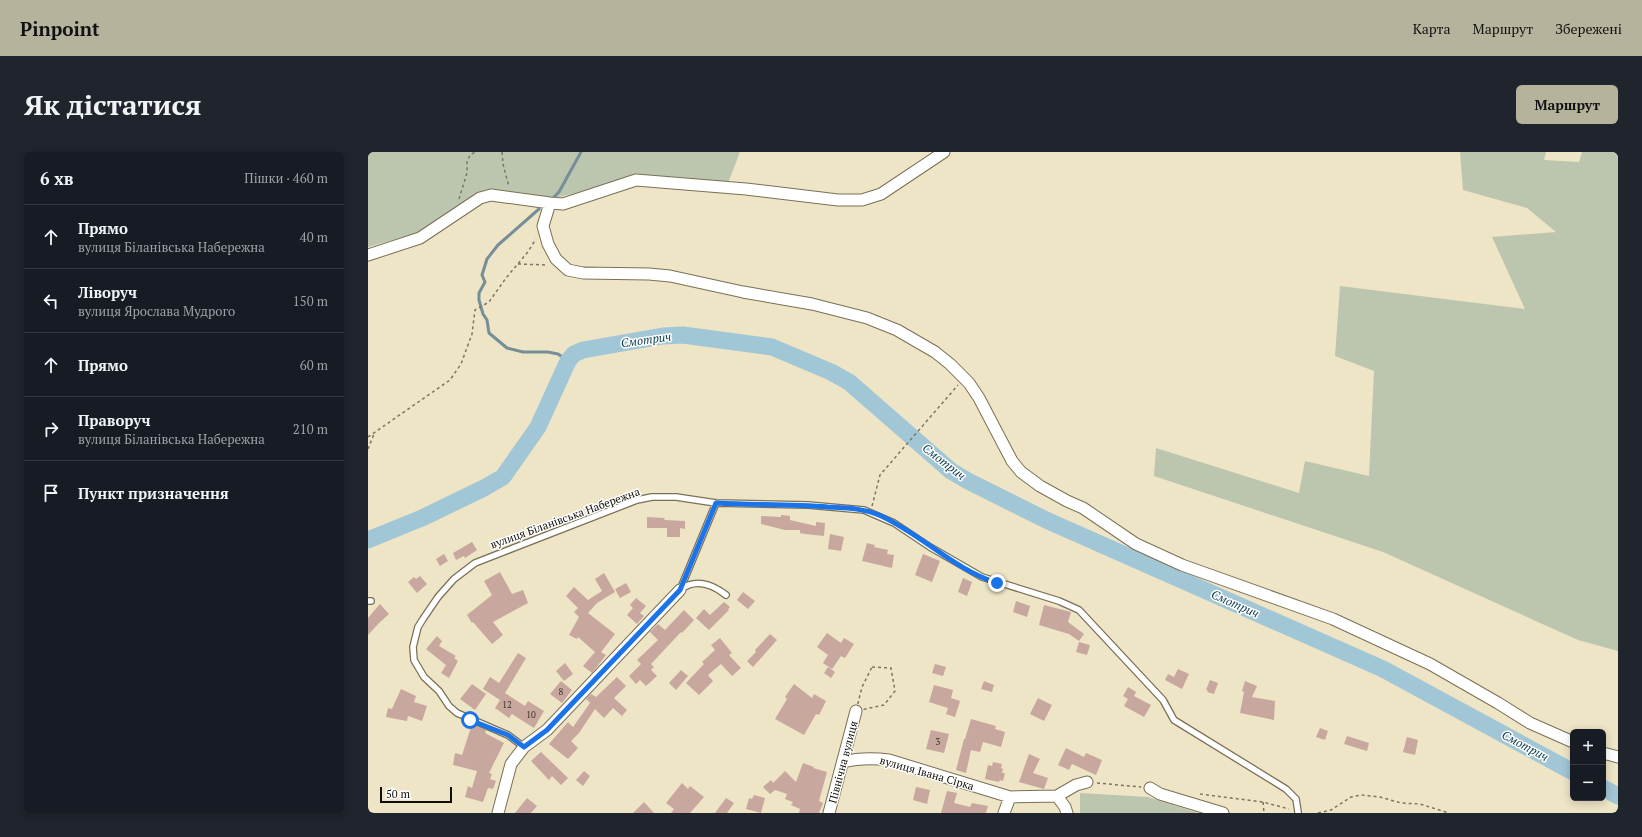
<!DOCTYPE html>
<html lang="uk">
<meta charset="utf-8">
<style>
body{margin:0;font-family:"PT Serif",serif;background:#20242c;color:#f1f3f6}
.controls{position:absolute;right:12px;bottom:12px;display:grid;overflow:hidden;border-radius:6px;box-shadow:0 2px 10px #0003}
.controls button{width:36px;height:36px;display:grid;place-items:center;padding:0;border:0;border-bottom:1px solid #363941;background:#171b24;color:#f1f3f6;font:20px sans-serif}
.scale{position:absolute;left:12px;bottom:10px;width:72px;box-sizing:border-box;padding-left:4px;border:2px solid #100d04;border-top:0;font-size:11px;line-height:14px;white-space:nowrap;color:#100d04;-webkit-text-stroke:3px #fff;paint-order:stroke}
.stop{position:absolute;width:12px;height:12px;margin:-9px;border:3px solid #1a73e8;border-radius:50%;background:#fff}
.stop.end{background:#1a73e8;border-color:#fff;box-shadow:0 1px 4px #0008}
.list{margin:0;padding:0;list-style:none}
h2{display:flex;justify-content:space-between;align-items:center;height:52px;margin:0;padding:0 16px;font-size:17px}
h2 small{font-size:13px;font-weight:400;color:#9ea1a6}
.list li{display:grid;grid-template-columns:26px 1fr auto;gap:12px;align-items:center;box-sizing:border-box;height:64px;padding:0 16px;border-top:1px solid #363941}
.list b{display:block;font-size:15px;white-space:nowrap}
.list p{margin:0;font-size:13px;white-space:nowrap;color:#9ea1a6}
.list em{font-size:13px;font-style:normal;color:#9ea1a6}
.icon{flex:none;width:22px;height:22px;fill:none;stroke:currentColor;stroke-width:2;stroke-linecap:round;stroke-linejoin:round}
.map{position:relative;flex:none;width:1250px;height:661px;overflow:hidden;border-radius:6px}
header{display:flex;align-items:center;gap:24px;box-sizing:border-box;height:56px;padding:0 20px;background:#b6b39d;color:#111}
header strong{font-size:19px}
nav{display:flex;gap:22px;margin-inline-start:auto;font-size:14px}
.intro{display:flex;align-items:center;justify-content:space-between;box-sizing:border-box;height:96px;padding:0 24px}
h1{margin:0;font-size:28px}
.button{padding:10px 18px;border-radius:6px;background:#b6b39d;color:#111;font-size:14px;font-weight:700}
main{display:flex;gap:24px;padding:0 24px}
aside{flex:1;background:#171b24;border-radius:6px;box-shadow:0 2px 10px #0003}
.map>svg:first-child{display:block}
.green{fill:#bcc6ae}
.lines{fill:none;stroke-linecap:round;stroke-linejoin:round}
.stream{stroke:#768e97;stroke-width:3}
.river{stroke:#a1c6d6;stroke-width:17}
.building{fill:#c8a79e}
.lane-casing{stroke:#797055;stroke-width:8}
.street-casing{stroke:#797055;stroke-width:13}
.path{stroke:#7c7562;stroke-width:1.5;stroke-dasharray:3 3;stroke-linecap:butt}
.lane{stroke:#fff;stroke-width:5.5}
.street{stroke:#fff;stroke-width:11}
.route{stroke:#1a73e8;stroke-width:5}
.labels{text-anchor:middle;stroke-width:3;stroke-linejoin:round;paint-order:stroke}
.number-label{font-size:9px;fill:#3e342a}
.street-label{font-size:11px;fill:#100d04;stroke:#fff}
.water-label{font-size:12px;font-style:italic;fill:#083d4f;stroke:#fff}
</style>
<header>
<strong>Pinpoint</strong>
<nav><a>Карта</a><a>Маршрут</a><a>Збережені</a></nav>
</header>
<div class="intro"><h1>Як дістатися</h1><a class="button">Маршрут</a></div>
<main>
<aside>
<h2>6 хв<small>Пішки · 460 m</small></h2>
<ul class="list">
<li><svg class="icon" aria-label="ahead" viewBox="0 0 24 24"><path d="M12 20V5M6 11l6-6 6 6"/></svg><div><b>Прямо</b><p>вулиця Біланівська Набережна</p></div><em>40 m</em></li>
<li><svg class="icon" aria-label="left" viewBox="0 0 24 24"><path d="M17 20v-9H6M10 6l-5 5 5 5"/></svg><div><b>Ліворуч</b><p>вулиця Ярослава Мудрого</p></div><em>150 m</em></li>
<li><svg class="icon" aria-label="ahead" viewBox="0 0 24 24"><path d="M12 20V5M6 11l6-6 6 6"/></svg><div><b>Прямо</b></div><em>60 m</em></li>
<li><svg class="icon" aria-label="right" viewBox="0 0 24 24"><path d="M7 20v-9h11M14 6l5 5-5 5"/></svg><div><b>Праворуч</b><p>вулиця Біланівська Набережна</p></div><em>210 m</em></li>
<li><svg class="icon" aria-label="arrive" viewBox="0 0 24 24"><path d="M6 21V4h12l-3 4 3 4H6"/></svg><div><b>Пункт призначення</b></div></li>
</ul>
</aside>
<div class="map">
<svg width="1250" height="661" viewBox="0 0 1250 661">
<rect width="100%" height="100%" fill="#eee4c6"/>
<!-- green -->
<path class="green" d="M 0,0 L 372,0 L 360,31 L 259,28 L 183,47 L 117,39 L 55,79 L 0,95 Z
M 1092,0 L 1178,0 L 1176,8 L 1211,10 L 1214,0 L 1250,0 L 1250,499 L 1210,488 L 1015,400 L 786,324 L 788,296 L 931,341 L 937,309 L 1001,324 L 1006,219 L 967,204 L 972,134 L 1157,157 L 1124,85 L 1188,80 L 1159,56 L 1095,38 Z
M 712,641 L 780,645 L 830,661 L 712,661 Z"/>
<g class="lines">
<!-- stream -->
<path class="stream" d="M 186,45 L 191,40 L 213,0
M 171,57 L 130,93 L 119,107 L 114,123 L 117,130 L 111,141 L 111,148 L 115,162 L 119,168 L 121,181 L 139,196 L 155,200 L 180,200 L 190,202 L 200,209"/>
<!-- river -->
<path class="river" d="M 0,388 L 54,366 L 116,336 L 135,325 L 170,275 L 200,209 L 206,202 L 215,198 L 295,184 L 315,183 L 404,195 L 463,220 L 481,230 L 583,319 L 600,329 L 678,368 L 1015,517 L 1205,620
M 1235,636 L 1250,644"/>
</g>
<!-- building -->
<path class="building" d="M 413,363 L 422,364 L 422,368 L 448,374 L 448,370 L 457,371 L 456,384 L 437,382 L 432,381 L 432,378 L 417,378 L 393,372 L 393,364 L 413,365 Z
M 279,365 L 297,366 L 296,368 L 317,369 L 317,377 L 312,376 L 312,385 L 299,385 L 299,376 L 279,376 Z
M 462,382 L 476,385 L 473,399 L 460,397 Z
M 104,390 L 109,398 L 97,406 L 96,404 L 88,408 L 85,401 Z
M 499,391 L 507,393 L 506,395 L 520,398 L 519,402 L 526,403 L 524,416 L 494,409 Z
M 76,402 L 80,409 L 72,414 L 68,407 Z
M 555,402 L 572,409 L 564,430 L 547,423 Z
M 132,420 L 144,442 L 155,438 L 160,451 L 125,470 L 135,483 L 124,492 L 105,470 L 104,471 L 99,463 L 124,443 L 116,429 Z
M 236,421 L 247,440 L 229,451 L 220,461 L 247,482 L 233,500 L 238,503 L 224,521 L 215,514 L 227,500 L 210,485 L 209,487 L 201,483 L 211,465 L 206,460 L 210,456 L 198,444 L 206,435 L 220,448 L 234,439 L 227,427 Z
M 52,424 L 59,432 L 49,441 L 40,430 L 46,425 L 48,427 Z
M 595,426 L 604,430 L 599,444 L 590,440 Z
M 258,431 L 263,440 L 252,446 L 247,437 Z
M 375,440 L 387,449 L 380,457 L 369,448 Z
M 268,446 L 278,454 L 272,461 L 276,464 L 269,472 L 259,463 L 265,456 L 262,453 Z
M 648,449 L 662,454 L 659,465 L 645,460 Z
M 356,450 L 362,455 L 360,457 L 361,458 L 341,478 L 328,466 L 336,457 L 342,463 Z
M 12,452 L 21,462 L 11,471 L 0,483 L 0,466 Z
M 676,453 L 703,460 L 700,470 L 716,482 L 711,489 L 701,482 L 671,473 Z
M 316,458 L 326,468 L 314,481 L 313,480 L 283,512 L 286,515 L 283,518 L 289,524 L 278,534 L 272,528 L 268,532 L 261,524 L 273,512 L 269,508 L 290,488 L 282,480 L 290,472 L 297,478 Z
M 459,481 L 473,491 L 476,486 L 486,492 L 477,506 L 473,504 L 464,517 L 455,511 L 460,503 L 449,495 Z
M 402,482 L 409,488 L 385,515 L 379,509 L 388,500 L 387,498 Z
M 69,484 L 74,489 L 71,494 L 88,504 L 86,506 L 90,509 L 81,526 L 73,521 L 78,513 L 58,497 Z
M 352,486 L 364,501 L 361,503 L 373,516 L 364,524 L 353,512 L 340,523 L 345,529 L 331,543 L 318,531 L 336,512 L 334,510 L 347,498 L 343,493 Z
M 711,490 L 722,493 L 719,503 L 708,500 Z
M 150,501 L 158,506 L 137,541 L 157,554 L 160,549 L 176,559 L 166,576 L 144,562 L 141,566 L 127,556 L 132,548 L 115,537 L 122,525 L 131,531 Z
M 197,511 L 205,522 L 196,529 L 188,519 Z
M 567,512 L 578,515 L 575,524 L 564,521 Z
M 460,515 L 467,520 L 463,526 L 456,521 Z
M 810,517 L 821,522 L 814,537 L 797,528 L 800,522 L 806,525 Z
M 313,518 L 320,524 L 308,538 L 301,531 Z
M 249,525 L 258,534 L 246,546 L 259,558 L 254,564 L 245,556 L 236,566 L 227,557 L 211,581 L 203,589 L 210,596 L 200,607 L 181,592 L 200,570 L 205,575 L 222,551 L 218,547 L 223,542 L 228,545 Z
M 842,528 L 850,531 L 846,542 L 839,540 L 840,538 L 838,538 Z
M 193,529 L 204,538 L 194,551 L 182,542 Z
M 616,529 L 626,533 L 624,540 L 613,537 Z
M 877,529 L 889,534 L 884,545 L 907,549 L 906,568 L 872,561 L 876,540 L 874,539 Z
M 104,532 L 118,542 L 107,558 L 92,547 Z
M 426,532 L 444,546 L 446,542 L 458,549 L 451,563 L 448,562 L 436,583 L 407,567 L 419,547 L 417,545 Z
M 566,533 L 585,538 L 583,546 L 592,549 L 587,565 L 578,562 L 580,556 L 561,550 Z
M 760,535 L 768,540 L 766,544 L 783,553 L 776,565 L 756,554 L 760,547 L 755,544 Z
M 33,537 L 48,544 L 46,550 L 59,554 L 54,569 L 40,564 L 39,569 L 18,565 L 20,556 L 24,557 Z
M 670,546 L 684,553 L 676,569 L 662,562 Z
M 603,567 L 628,574 L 627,577 L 637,580 L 633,595 L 615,590 L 612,600 L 603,598 L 598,621 L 588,618 L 596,587 L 597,587 Z
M 104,572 L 118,578 L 117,581 L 136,591 L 121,621 L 124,622 L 122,627 L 128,629 L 125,637 L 120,636 L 115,650 L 97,645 L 100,634 L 104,636 L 109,619 L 85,613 L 87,601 L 94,603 Z
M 952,576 L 960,579 L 957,588 L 948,585 Z
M 563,578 L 581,582 L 576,601 L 558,597 Z
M 979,584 L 1001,591 L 999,599 L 976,592 Z
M 1039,585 L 1050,588 L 1047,603 L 1035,600 Z
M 698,596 L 716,605 L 718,601 L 734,608 L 728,623 L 704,612 L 701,618 L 690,613 Z
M 173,600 L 200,626 L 193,633 L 184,624 L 181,628 L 163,609 Z
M 661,602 L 672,607 L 665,621 L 680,626 L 676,637 L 651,630 Z
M 625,610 L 634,612 L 633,616 L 635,617 L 634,621 L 637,621 L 635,629 L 632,628 L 631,630 L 617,627 L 620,613 L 624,614 Z
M 435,611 L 446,615 L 445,616 L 459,620 L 451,649 L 455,651 L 451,661 L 431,661 L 432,657 L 423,653 L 425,650 L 417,647 L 419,642 L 407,638 L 402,642 L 395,635 L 403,628 L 405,631 L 417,619 L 428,630 Z
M 216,619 L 222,624 L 215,634 L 208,628 Z
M 314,631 L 320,637 L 322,634 L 336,645 L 322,661 L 303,661 L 306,657 L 298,651 Z
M 548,635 L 562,638 L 559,652 L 545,648 Z
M 579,639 L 589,641 L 586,651 L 602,655 L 604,651 L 620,654 L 618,661 L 573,661 Z
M 386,643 L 397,646 L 393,661 L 378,657 L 381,646 L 384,647 Z
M 159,646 L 169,654 L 163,661 L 147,661 Z
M 358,646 L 366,651 L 359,661 L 347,661 Z
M 276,650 L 286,661 L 265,661 Z"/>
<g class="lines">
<!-- lane casing -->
<g class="lane-casing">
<path id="lane" d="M 312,438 L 348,351
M 312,438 C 327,426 344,432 358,443
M 0,449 L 3,449
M 156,595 L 140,583 L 89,561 L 81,554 L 71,539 L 56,525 L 46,508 L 45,495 L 50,475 L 55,467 L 70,445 L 86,427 L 107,411 L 269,348 L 284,345 L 308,345 L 348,351 L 440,353 L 496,358 L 526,371 L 562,395 L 614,425 L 691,449 L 711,458 L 795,548 L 806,568 L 918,637 L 928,647 L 930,660"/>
</g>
<!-- street casing -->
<g class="street-casing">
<path id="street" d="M 182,51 L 175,74 L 180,92 L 188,107 L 200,118 L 215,121 L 281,122 L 302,124 L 375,140 L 444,152 L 499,166 L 529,178 L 567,200 L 582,212 L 601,231 L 611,246 L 644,309 L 653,320 L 672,334 L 699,349 L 715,356 L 768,392 L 814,413 L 965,467 L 1062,512 L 1130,551 L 1162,571 L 1205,590
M 0,103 L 52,86 L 112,46 L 123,43 L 182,51 L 195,52 L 268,28 L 378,37 L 470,48 L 494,48 L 513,42 L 576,0
M 1235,601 L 1250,605
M 475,610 C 491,606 505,606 521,608 L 642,645 L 689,644 L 708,633 L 719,630
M 782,636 L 792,642 L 855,661
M 689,644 L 697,655 L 699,661
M 130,661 L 143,612 L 156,595 L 179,578 L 312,438
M 461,661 L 488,559
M 636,661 L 642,645"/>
</g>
<!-- path -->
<path class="path" d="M 134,0 L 135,12 L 141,35
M 91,47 L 99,21 L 99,10 L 102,3 L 107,0
M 150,112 L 180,113
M 0,285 L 82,228 L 93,212 L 104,182 L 107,158 L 121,150 L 138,126 L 159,101 L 168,87
M 0,297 L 6,282
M 504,354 L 512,323 L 590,233
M 504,515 L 523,516 L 527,539 L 516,553 L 488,559 L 494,535 Z
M 729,631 L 773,635
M 832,642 L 895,650 L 921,657
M 895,650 L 896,661
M 950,661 L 963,658 L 983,645 L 993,643 L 1012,645 L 1033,651 L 1052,652 L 1081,661"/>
<!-- lane -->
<use href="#lane" class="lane"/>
<!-- street -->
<use href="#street" class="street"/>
</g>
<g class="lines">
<!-- route -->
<path class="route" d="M 102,568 L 140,583 L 156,595 L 179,578 L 312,438 L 348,351 C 385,353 423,352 460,355 C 478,356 494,356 511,363 C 552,381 585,417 629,431"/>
</g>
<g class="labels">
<!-- number labels -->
<g class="number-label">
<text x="193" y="543">8</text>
<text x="139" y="556">12</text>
<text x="163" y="566">10</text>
<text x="570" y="593">3</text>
</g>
<!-- street labels -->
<g class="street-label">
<text transform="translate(197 366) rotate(-20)" y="4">вулиця Біланівська Набережна</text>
<text transform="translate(475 610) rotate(-75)" y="4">Північна вулиця</text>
<text transform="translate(559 621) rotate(16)" y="4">вулиця Івана Сірка</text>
</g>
<!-- water labels -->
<g class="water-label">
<text transform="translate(278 188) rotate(-8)" y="4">Смотрич</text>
<text transform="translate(576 310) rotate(38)" y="4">Смотрич</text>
<text transform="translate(867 452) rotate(24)" y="4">Смотрич</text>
<text transform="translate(1157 594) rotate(28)" y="4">Смотрич</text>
</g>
</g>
</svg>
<div class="controls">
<button>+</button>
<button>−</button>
</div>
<div class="scale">50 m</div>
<div class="stop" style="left:102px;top:568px"></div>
<div class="stop end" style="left:629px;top:431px"></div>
</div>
</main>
